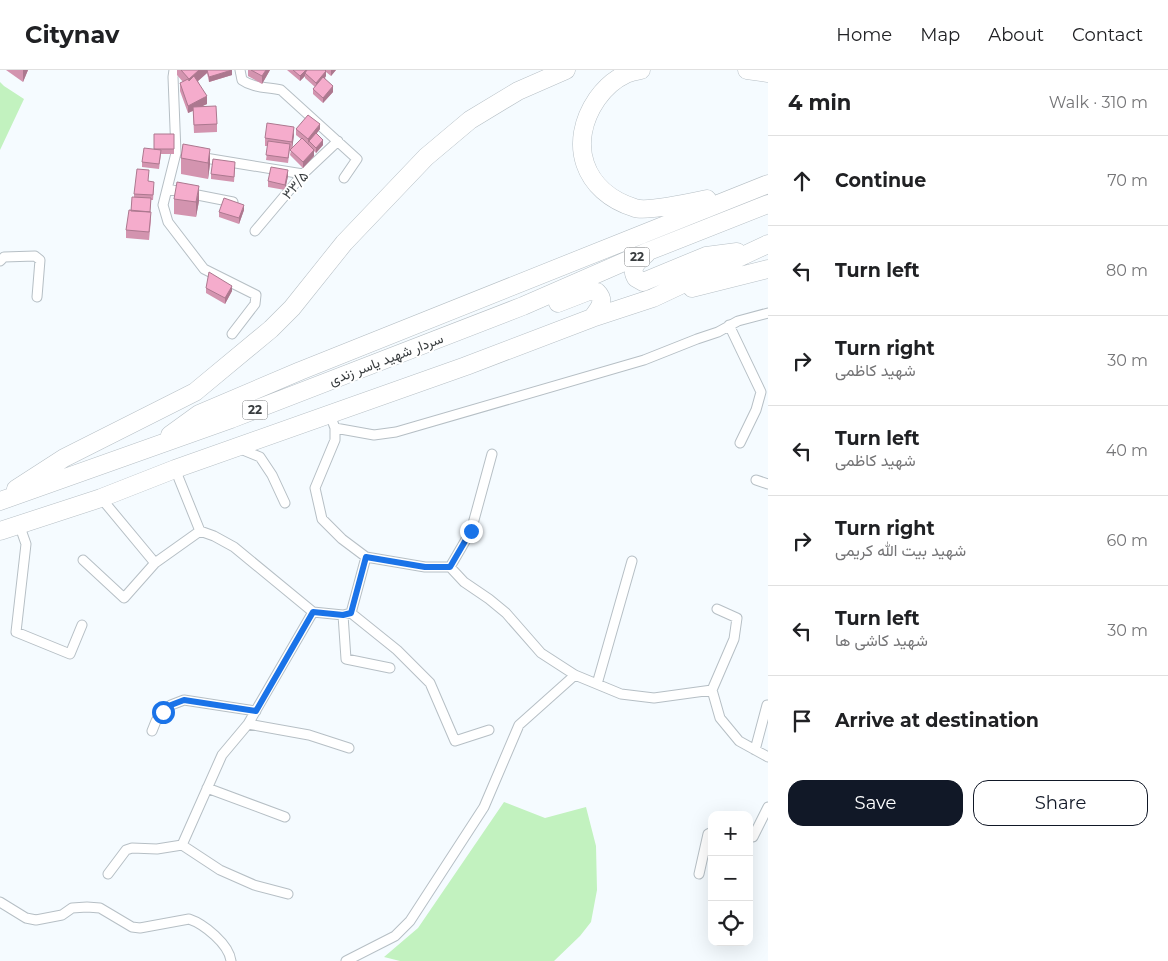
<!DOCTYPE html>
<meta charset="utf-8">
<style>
body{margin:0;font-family:Montserrat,Vazirmatn,sans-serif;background:#f6f6f6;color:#202124}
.controls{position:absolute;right:15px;bottom:15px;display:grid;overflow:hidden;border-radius:10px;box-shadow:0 5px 20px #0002}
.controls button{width:45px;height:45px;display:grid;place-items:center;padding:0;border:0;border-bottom:1px solid #e0e0e0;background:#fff;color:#202124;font:25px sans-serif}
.stop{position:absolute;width:15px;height:15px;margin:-11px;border:4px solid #1a73e8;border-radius:50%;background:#fff}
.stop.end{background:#1a73e8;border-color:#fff;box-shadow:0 1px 5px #0008}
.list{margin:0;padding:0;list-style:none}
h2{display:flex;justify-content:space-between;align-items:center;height:65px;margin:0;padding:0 20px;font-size:21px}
h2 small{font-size:16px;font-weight:400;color:#757577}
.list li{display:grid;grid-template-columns:32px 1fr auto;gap:15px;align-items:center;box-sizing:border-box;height:90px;padding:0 20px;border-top:1px solid #e0e0e0}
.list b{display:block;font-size:19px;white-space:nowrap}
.list p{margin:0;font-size:16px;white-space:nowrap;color:#757577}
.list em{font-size:16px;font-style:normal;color:#757577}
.actions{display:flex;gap:10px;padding:15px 20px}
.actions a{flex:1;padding:11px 0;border:1px solid #111827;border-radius:15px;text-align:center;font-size:18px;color:#111827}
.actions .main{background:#111827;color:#fff}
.icon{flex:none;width:28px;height:28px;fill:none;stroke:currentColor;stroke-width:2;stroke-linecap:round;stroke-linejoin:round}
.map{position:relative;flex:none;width:768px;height:891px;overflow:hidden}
header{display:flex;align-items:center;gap:30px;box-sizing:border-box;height:70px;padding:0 25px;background:#fff;border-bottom:1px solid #e0e0e0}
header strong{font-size:24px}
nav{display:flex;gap:28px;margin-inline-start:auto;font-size:18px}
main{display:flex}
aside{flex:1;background:#fff}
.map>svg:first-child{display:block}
.green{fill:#c2f2bf}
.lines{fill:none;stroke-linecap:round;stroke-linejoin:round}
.street-casing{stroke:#b6bfc5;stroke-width:11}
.highway-casing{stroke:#b6bfc5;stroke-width:19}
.street{stroke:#fff;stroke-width:9}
.highway{stroke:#fff;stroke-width:18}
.wall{fill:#d394af}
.shaded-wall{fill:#ac788f}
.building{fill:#f5accc;stroke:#ac788f}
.route{stroke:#1a73e8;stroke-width:6}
.labels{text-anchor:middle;stroke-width:4;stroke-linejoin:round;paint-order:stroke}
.shield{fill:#fff;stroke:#747678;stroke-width:1}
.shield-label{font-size:12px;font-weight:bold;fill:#383c3e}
.street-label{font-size:14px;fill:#383c3e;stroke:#fff}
</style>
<header>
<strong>Citynav</strong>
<nav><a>Home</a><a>Map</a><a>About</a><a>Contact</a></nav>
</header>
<main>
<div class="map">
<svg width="768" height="891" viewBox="0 0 768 891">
<rect width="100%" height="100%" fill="#f5fbff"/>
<!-- green -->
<path class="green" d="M 0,12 L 4,16 L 24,29 L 0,80 Z
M 504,732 L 545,748 L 586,737 L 596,776 L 597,820 L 591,852 L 580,866 L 554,891 L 400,891 L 384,887 L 418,858 Z"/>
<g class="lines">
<!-- street casing -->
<g class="street-casing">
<path id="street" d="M 174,0 L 173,7 L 176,83 L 163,135 L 168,152 L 204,199 L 256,225 L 255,234 L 232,264
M 240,0 L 242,10 C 253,18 267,17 281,20 L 357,89 L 344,108
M 199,87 L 303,104
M 167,119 L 233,132
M 255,161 L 303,104 L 338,71
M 0,191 L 4,187 L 35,186 L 40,190 L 37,227
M 729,255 L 761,322 L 756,340 L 740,373
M 333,343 L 332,350 L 335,358 L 335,370 L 315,418 L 322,449 L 342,469 L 366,487 L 425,497 L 450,497 L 464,512 L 489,529 L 506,543 L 541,583 L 575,605 L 621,624 L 654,628 L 712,620 L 720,648 L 739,671 L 768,687
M 335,358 L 374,365 L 396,362 L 644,290 L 697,269 L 718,262 L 738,251 L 768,243
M 238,378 L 260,387 L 272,405 L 285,433
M 756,410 L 768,414
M 19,454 L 26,474 L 16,562 L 70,584 L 82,555
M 83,490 L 124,528 L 155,493 L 101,428
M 155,493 L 200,461
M 450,497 L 471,461 L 492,384
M 313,542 L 343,545 L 351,543 L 366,487
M 351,543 L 397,580 L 430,613 L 455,671 L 489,660
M 343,545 L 346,589 L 390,598
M 597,614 L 632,491
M 712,620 L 734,569 L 737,548 L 717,539
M 248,654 L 309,665 L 349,678
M 152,661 L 156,651 L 163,642 L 171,635 L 184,630 L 256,641
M 755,680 L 767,635
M 207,718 L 285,747
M 749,767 L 753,767 L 768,737
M 182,775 L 220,800 L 254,815 L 288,824
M 108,804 L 126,780 L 132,778 L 157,779 L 182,775 L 222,685 L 248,654 L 313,542 L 234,477 L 214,466 L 200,461 L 175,399
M 699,804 L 708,764 L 712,762
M 0,832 L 26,848 L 36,850 L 62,845 L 72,838 L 87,837 L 100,838 L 132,857 L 140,858 L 189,849 C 204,854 229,874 231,891
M 346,891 L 395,866 L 410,851 L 484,737 L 519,655 L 575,605"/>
</g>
<!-- highway casing -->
<g class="highway-casing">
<path id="highway" d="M 641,0 C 636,1 631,2 626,4 C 615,9 604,19 597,29 C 567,73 583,122 635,138 C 646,142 693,132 707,129
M 747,0 L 768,3
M 647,183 C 639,191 629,196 636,208 L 643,212 L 706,186 L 737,182
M 692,218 L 768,199
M 558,233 L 589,221 L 597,222 C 606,231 599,239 592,248
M 170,365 L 199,344 L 300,301 L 768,114
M 16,419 L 64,388 L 195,322 L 271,259 L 292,238 L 344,173 L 426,87 L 470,50 L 518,21 L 566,0
M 0,431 L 231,349 L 523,236 L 649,181 L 768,134
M 0,461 L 101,428 L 175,399 L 466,296 L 592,248 L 653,228 L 768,174"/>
</g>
<!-- street -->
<use href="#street" class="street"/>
<!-- highway -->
<use href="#highway" class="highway"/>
</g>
<!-- wall -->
<path class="wall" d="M 6,0 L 28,0 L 23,12 Z
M 177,0 L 232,0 L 232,5 L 209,12 L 207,3 L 198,11 L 207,34 L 202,36 L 217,54 L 217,62 L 194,63 L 193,41 L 188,43 L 180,21 L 180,13 L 183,12 L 177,5 Z
M 248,0 L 270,0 L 262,14 L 248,6 Z
M 287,0 L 336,0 L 331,6 L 326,2 L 326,6 L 325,8 L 333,22 L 323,33 L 313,24 L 313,19 L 315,17 L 305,8 L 305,6 L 300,11 Z
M 296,59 L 320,59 L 316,64 L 323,75 L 316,83 L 314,81 L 314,86 L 303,98 L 290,85 L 291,80 L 290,79 L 288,93 L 266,90 L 268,76 L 265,76 L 265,68 L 294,65 L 292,78 L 301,69 L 296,65 Z
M 174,64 L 174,84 L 161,84 L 159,99 L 142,97 L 142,92 L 154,79 Z
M 183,74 L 210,94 L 208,109 L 181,104 L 181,88 Z
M 235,97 L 234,112 L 211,109 L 211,104 Z
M 288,106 L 285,120 L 268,117 L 268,111 Z
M 148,111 L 154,117 L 153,130 L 151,130 L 150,142 L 151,150 L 149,170 L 126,168 L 126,160 L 134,127 L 134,124 Z
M 174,129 L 199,131 L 196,147 L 174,144 Z
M 244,140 L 239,154 L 219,147 L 219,142 Z
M 206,218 L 232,221 L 225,234 L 206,223 Z"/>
<!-- shaded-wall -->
<path class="shaded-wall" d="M 23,0 L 28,0 L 23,12 Z
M 199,0 L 207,0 L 207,3 L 189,19 L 189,9 Z
M 232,0 L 232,5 L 209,12 L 209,7 Z
M 266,0 L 270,0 L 262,14 L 262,6 Z
M 306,0 L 310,0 L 305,3 L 305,6 L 300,11 L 300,6 Z
M 331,0 L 336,0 L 331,6 Z
M 326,1 L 326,6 L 316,18 L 316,13 Z
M 333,16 L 333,22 L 323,33 L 323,28 Z
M 207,26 L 207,34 L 188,43 L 188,36 Z
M 320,54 L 320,59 L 310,72 L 309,71 L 308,74 L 308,69 Z
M 294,57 L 294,65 L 292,80 L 292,72 Z
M 323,70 L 323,75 L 316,83 L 316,78 Z
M 210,79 L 210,94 L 208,109 L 208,93 Z
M 314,80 L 314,86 L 303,98 L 303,92 Z
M 288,100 L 288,106 L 285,120 L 285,115 Z
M 199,116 L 199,131 L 196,147 L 196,132 Z
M 244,135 L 244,140 L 239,154 L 239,148 Z
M 232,216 L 232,221 L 225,234 L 225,228 Z"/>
<!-- building -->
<path class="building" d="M 181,0 L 199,0 L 189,9 Z
M 207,0 L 232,0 L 209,7 Z
M 251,0 L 266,0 L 262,6 Z
M 293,0 L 306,0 L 300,6 Z
M 307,0 L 325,0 L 326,1 L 316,13 L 305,3 Z
M 194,6 L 207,26 L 188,36 L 180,13 L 188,9 L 189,11 Z
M 323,7 L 333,16 L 323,28 L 313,19 Z
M 216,36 L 217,54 L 194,55 L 193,37 Z
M 308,45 L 320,54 L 308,69 L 296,59 Z
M 267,53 L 294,57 L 292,72 L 265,68 Z
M 316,63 L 323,70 L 316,78 L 309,71 Z
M 154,64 L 174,64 L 174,79 L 154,79 Z
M 302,68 L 314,80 L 303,92 L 290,80 Z
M 268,71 L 290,74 L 288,88 L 266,85 Z
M 183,74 L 210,79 L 208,93 L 181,88 Z
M 144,78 L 161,80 L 159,94 L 142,92 Z
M 213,89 L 235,92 L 234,107 L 211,104 Z
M 271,97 L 288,100 L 285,115 L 268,111 Z
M 137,99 L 149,100 L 148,111 L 154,112 L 153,125 L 134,124 Z
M 177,112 L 199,116 L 196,132 L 174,129 Z
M 132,127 L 151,128 L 150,142 L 131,141 Z
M 224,128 L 244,135 L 239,148 L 219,142 Z
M 129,140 L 151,142 L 149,162 L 126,160 Z
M 209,202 L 232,216 L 225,228 L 206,218 Z"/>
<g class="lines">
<!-- route -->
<path class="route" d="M 163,642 L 171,635 L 184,630 L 256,641 L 313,542 L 343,545 L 351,543 L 366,487 L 425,497 L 450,497 L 471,461"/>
</g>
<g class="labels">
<!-- shield labels -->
<g class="shield">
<rect x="624.5" y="177.5" width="25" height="19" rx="4"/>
<rect x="242.5" y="330.5" width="25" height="19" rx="4"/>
</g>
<g class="shield-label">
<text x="637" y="191">22</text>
<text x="255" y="344">22</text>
</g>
<!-- street labels -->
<g class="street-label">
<text transform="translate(295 115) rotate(-49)" y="5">۳۳/۵</text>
<text transform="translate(386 289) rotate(-21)" y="5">سردار شهید یاسر زندی</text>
</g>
</g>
</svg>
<div class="controls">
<button>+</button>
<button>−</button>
<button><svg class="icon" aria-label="locate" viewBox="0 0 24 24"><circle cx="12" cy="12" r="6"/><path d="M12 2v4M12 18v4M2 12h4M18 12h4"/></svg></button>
</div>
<div class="stop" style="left:163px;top:642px"></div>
<div class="stop end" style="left:471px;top:461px"></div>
</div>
<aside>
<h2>4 min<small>Walk · 310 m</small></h2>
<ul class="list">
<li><svg class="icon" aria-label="ahead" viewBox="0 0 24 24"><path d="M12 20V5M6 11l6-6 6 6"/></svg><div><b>Continue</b></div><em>70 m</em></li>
<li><svg class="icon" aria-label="left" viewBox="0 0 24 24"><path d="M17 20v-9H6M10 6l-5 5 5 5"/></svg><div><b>Turn left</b></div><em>80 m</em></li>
<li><svg class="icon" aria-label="right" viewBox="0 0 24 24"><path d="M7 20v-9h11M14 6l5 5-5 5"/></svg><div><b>Turn right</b><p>شهید کاظمی</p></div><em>30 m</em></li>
<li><svg class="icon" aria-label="left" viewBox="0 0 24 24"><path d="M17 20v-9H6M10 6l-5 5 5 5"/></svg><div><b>Turn left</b><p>شهید کاظمی</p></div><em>40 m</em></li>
<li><svg class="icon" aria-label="right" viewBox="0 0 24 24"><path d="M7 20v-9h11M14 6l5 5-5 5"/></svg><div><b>Turn right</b><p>شهید بیت الله کریمی</p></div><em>60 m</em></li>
<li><svg class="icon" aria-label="left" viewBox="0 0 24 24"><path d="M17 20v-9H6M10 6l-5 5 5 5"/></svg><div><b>Turn left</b><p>شهید کاشی ها</p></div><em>30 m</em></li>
<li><svg class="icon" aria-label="arrive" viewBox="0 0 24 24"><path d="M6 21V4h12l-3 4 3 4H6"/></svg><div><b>Arrive at destination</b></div></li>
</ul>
<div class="actions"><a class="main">Save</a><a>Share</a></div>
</aside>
</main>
